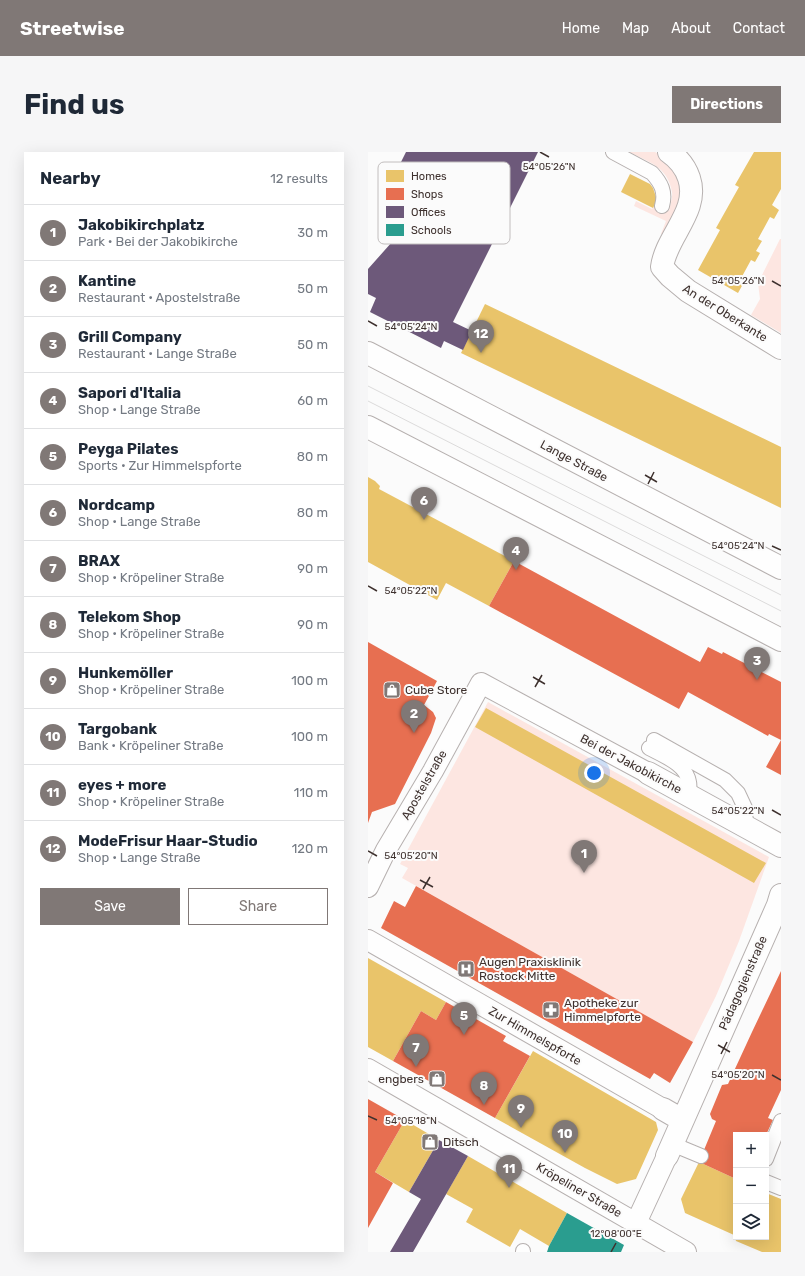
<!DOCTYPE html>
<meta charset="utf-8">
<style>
body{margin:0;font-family:Rubik,sans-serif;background:#f6f6f7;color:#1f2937}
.controls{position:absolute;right:12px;bottom:12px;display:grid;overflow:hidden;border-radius:0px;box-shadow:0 4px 16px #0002}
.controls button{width:36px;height:36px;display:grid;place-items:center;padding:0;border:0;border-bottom:1px solid #e0e1e3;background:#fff;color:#1f2937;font:20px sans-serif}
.you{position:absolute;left:226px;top:621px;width:14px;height:14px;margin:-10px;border:3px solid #fff;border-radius:50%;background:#1a73e8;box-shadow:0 0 0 6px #1a73e833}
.badge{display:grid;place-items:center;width:26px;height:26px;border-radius:50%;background:#807876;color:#fff;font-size:13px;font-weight:700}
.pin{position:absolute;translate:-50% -33px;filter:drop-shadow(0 1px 2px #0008)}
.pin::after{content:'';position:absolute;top:21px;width:14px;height:12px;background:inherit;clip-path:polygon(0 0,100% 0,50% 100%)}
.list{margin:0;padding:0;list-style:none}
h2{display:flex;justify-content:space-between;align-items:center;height:52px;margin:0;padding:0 16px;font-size:17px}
h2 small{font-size:13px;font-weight:400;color:#747a83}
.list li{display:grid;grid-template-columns:26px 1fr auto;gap:12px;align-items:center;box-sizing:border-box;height:56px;padding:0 16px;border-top:1px solid #e0e1e3}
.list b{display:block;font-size:15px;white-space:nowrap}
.list p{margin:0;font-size:13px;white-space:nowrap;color:#747a83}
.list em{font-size:13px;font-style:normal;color:#747a83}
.actions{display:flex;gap:8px;padding:12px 16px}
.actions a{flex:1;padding:9px 0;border:1px solid #807876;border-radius:0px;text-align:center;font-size:14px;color:#807876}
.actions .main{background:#807876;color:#fff}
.icon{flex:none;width:22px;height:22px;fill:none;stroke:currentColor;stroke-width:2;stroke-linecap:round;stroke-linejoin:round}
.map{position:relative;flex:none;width:413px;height:1100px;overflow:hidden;border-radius:0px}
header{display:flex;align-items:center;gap:24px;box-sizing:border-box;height:56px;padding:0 20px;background:#807876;color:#fff}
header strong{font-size:19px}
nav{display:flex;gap:22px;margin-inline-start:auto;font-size:14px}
.intro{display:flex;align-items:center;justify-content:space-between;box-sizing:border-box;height:96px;padding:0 24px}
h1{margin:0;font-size:28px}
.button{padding:10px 18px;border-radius:0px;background:#807876;color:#fff;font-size:14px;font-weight:700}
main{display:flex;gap:24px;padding:0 24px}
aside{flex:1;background:#fff;border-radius:0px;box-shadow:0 4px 16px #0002}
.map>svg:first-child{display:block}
.green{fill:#fde6e1}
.homes{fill:#e9c46a}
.shops{fill:#e76f51}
.offices{fill:#6d597a}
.schools{fill:#2a9d8f}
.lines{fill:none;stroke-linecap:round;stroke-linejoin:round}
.service-casing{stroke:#b6b0af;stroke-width:16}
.pedestrian-casing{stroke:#b6b0af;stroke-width:22}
.minor-casing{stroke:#b6b0af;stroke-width:24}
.service{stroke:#fefefe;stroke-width:14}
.pedestrian{stroke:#fefefe;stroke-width:20}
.minor{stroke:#fefefe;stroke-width:22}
.tram{stroke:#dcdbdb;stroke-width:1}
.ticks{fill:none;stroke:#3e312e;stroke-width:1.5}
.labels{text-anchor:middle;stroke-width:4;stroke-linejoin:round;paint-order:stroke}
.street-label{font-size:12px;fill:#3e312e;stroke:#fbfbfb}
.poi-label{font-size:12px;fill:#3e312e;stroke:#fbfbfb;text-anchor:start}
.key{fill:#fbfbfb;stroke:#c2bebe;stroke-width:1}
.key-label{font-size:11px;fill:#3e312e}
.ticks-label{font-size:10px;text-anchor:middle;fill:#3e312e;stroke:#fbfbfb;stroke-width:4;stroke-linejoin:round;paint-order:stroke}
</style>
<header>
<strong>Streetwise</strong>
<nav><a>Home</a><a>Map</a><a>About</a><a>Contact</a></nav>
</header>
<div class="intro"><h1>Find us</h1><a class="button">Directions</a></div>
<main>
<aside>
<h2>Nearby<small>12 results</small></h2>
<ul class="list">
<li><span class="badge">1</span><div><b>Jakobikirchplatz</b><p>Park · Bei der Jakobikirche</p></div><em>30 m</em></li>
<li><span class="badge">2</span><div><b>Kantine</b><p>Restaurant · Apostelstraße</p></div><em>50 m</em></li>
<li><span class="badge">3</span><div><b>Grill Company</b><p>Restaurant · Lange Straße</p></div><em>50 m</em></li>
<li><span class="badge">4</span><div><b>Sapori d'Italia</b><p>Shop · Lange Straße</p></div><em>60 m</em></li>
<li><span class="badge">5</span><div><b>Peyga Pilates</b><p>Sports · Zur Himmelspforte</p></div><em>80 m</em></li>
<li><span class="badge">6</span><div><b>Nordcamp</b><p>Shop · Lange Straße</p></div><em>80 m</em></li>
<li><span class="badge">7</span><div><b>BRAX</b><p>Shop · Kröpeliner Straße</p></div><em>90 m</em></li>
<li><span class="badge">8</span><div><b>Telekom Shop</b><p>Shop · Kröpeliner Straße</p></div><em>90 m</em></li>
<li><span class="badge">9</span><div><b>Hunkemöller</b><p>Shop · Kröpeliner Straße</p></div><em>100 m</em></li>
<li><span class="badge">10</span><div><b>Targobank</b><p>Bank · Kröpeliner Straße</p></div><em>100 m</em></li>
<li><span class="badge">11</span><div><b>eyes + more</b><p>Shop · Kröpeliner Straße</p></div><em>110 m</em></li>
<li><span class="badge">12</span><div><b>ModeFrisur Haar-Studio</b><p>Shop · Lange Straße</p></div><em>120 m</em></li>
</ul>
<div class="actions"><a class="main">Save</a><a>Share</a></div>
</aside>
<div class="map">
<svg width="413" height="1100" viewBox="0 0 413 1100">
<rect width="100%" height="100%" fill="#fbfbfb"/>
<!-- green -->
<path class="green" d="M 261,0 L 287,0 L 293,3 L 313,28 L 315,43 L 298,84 L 293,82 L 298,69 L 266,54 L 268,49 L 284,57 L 287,52 L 301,59 C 302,53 305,46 304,40 C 300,15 281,10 261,0 Z
M 412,87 L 413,87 L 413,181 L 383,163 L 392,147 L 390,131 Z
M 120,550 L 401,705 L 371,789 L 348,844 L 325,890 L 34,726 L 40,716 L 32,712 Z"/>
<!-- homes -->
<path class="homes" d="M 386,0 L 413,0 L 413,37 L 404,53 L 411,58 L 406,67 L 402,65 L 390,87 L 394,89 L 388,99 L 392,101 L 387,110 L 383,108 L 371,130 L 375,132 L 370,141 L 330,118 L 352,78 L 348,76 L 371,35 L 367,33 Z
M 262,22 L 282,32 L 285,36 L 288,45 L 288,50 L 285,56 L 253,40 Z
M 117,152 L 413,295 L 413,356 L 93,201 Z
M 0,325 L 7,329 L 12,334 L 11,337 L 146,409 L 121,454 L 78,431 L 69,448 L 0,410 Z
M 118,556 L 398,711 L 386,731 L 107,575 Z
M 0,806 L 78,850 L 68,868 L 53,859 L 25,909 L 0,895 Z
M 165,899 L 288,970 L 290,978 L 268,1027 L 249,1032 L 217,1016 L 127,966 Z
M 37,968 L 71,988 L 41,1040 L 7,1020 Z
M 100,1004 L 199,1061 L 181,1094 L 152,1077 L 142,1095 L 98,1070 L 105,1057 L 78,1042 Z
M 331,1010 L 368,1027 L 368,1085 L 398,1085 L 398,1041 L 413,1047 L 413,1100 L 394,1100 L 368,1089 L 366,1083 L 317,1061 L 313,1047 Z"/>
<!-- shops -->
<path class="shops" d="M 146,409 L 332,510 L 340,495 L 354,502 L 355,500 L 413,530 L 413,623 L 398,615 L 413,588 L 401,582 L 400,584 L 320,540 L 311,557 L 121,454 Z
M 0,490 L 69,529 L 56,553 L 65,560 L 68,566 L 63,581 L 27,652 L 4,660 L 0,671 Z
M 48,734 L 325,890 L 302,931 L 286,921 L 282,927 L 13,776 L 26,749 L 37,755 Z
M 413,819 L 413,938 L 400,966 L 405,968 L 398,983 L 368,983 L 368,1027 L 331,1010 L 348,969 L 344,967 L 342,962 L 354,933 L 360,932 L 384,880 Z
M 78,850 L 138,884 L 135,889 L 162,904 L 127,966 L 25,909 L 53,859 L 68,868 Z
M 0,947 L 37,968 L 7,1020 L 25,1031 L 0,1076 Z"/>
<!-- offices -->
<path class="offices" d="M 38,0 L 170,0 L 85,170 L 104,179 L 95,198 L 76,189 L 73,196 L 2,160 L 8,146 L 0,142 L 0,117 L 24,90 L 47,42 L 23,30 Z
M 71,988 L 100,1004 L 45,1100 L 22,1100 L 53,1047 L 41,1040 Z"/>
<!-- schools -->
<path class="schools" d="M 199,1061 L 256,1093 L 253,1100 L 179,1100 L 181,1094 Z"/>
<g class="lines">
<!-- service casing -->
<g class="service-casing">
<path id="service" d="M 245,0 L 284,21 C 293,31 298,40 294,54
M 286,588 L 357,628 L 370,641 L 377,656 L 378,674
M 281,596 C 296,604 318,612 321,630 C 322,634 321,639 321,643
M 304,992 L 333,1004
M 398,1007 L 413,969
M 398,1030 L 413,1036
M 155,1100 L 155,1099"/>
</g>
<!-- pedestrian casing -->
<g class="pedestrian-casing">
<path id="pedestrian" d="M 0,735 L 18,698 L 65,619 L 113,531 L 280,621
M 0,788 L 295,957
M 0,917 L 318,1100
M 268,1071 L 299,1004"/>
</g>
<!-- minor casing -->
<g class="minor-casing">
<path id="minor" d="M 301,0 C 311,7 317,14 321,26 C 332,59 298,84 294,115 L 302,124 L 320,139 L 413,196
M 0,201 L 413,416
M 0,275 L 413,488
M 280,621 L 413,694
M 295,957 L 314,968
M 299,1004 L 410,753 L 413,743"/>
</g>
<!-- service -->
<use href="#service" class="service"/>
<!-- pedestrian -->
<use href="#pedestrian" class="pedestrian"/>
<!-- minor -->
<use href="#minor" class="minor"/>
<!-- tram -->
<path class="tram" d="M 0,234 L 413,443
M 0,249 L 413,459"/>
</g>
<!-- ticks -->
<path class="ticks" d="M 172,0 L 181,5M 404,129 L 413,134M 0,169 L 9,174M 277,323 L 289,330M 280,332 L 286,320M 404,394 L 413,398M 0,434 L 9,439M 165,525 L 177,532M 167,535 L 174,523M 404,658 L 413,663M 0,699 L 9,704M 52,728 L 65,735M 55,737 L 62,725M 350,893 L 362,900M 353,902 L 359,890M 404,923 L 413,928M 0,964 L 9,968M 243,1100 L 248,1091"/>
<!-- icons -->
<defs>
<g id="shop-square" transform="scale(0.9)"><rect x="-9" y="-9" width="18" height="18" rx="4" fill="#807876" stroke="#fbfbfb"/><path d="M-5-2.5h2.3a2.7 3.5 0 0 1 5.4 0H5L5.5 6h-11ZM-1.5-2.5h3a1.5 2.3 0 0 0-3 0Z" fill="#fff"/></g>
<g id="hospital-square" transform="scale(0.9)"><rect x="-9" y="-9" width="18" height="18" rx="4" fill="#807876" stroke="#fbfbfb"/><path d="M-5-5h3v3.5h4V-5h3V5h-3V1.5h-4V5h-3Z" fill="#fff"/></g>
<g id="pharmacy-square" transform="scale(0.9)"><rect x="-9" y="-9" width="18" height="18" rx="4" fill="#807876" stroke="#fbfbfb"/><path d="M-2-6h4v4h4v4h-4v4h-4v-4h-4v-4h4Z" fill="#fff"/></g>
</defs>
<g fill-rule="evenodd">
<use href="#shop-square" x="24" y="538"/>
<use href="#hospital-square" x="98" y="817"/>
<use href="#pharmacy-square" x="183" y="858"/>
<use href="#shop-square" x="69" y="927"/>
<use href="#shop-square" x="62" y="990"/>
</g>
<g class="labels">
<!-- street labels -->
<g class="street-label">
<text transform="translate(357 161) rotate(32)" y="4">An der Oberkante</text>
<text transform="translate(206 309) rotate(28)" y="4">Lange Straße</text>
<text transform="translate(263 612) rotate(28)" y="4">Bei der Jakobikirche</text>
<text transform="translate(56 633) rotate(-60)" y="4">Apostelstraße</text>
<text transform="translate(375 831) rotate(-66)" y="4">Pädagogienstraße</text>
<text transform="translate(167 884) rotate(30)" y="4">Zur Himmelspforte</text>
<text transform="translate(211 1038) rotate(30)" y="4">Kröpeliner Straße</text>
</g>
<!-- poi labels -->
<g class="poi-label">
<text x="37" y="542">Cube Store</text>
<text x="111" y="814">Augen Praxisklinik<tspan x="111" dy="14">Rostock Mitte</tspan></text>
<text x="196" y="855">Apotheke zur<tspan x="196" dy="14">Himmelpforte</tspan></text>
<text x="56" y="931" text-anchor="end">engbers</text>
<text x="75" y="994">Ditsch</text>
</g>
</g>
<!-- legend -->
<rect x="10" y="10" width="132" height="82" rx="6" class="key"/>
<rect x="18" y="18" width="18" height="12" fill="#e9c46a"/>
<rect x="18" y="36" width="18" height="12" fill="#e76f51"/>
<rect x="18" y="54" width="18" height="12" fill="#6d597a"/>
<rect x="18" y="72" width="18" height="12" fill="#2a9d8f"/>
<g class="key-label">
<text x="43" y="28">Homes</text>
<text x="43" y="46">Shops</text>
<text x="43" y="64">Offices</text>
<text x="43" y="82">Schools</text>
</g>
<g class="ticks-label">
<text x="181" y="18">54°05'26"N</text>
<text x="370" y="132">54°05'26"N</text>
<text x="43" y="178">54°05'24"N</text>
<text x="370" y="397">54°05'24"N</text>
<text x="43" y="442">54°05'22"N</text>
<text x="370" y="662">54°05'22"N</text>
<text x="43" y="707">54°05'20"N</text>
<text x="370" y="926">54°05'20"N</text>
<text x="43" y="972">54°05'18"N</text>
<text x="248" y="1085">12°08'00"E</text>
</g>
</svg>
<div class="controls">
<button>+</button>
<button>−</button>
<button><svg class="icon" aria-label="layers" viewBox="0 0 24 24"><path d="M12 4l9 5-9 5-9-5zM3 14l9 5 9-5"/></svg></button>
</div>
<div class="you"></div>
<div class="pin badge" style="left:216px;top:721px">1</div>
<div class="pin badge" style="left:46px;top:581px">2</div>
<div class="pin badge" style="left:389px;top:528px">3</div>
<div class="pin badge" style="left:148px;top:418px">4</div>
<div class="pin badge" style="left:96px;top:883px">5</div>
<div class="pin badge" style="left:56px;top:368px">6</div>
<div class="pin badge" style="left:48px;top:915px">7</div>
<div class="pin badge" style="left:116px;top:953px">8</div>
<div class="pin badge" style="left:153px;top:976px">9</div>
<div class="pin badge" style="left:197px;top:1001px">10</div>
<div class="pin badge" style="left:141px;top:1036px">11</div>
<div class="pin badge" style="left:113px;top:201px">12</div>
</div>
</main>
